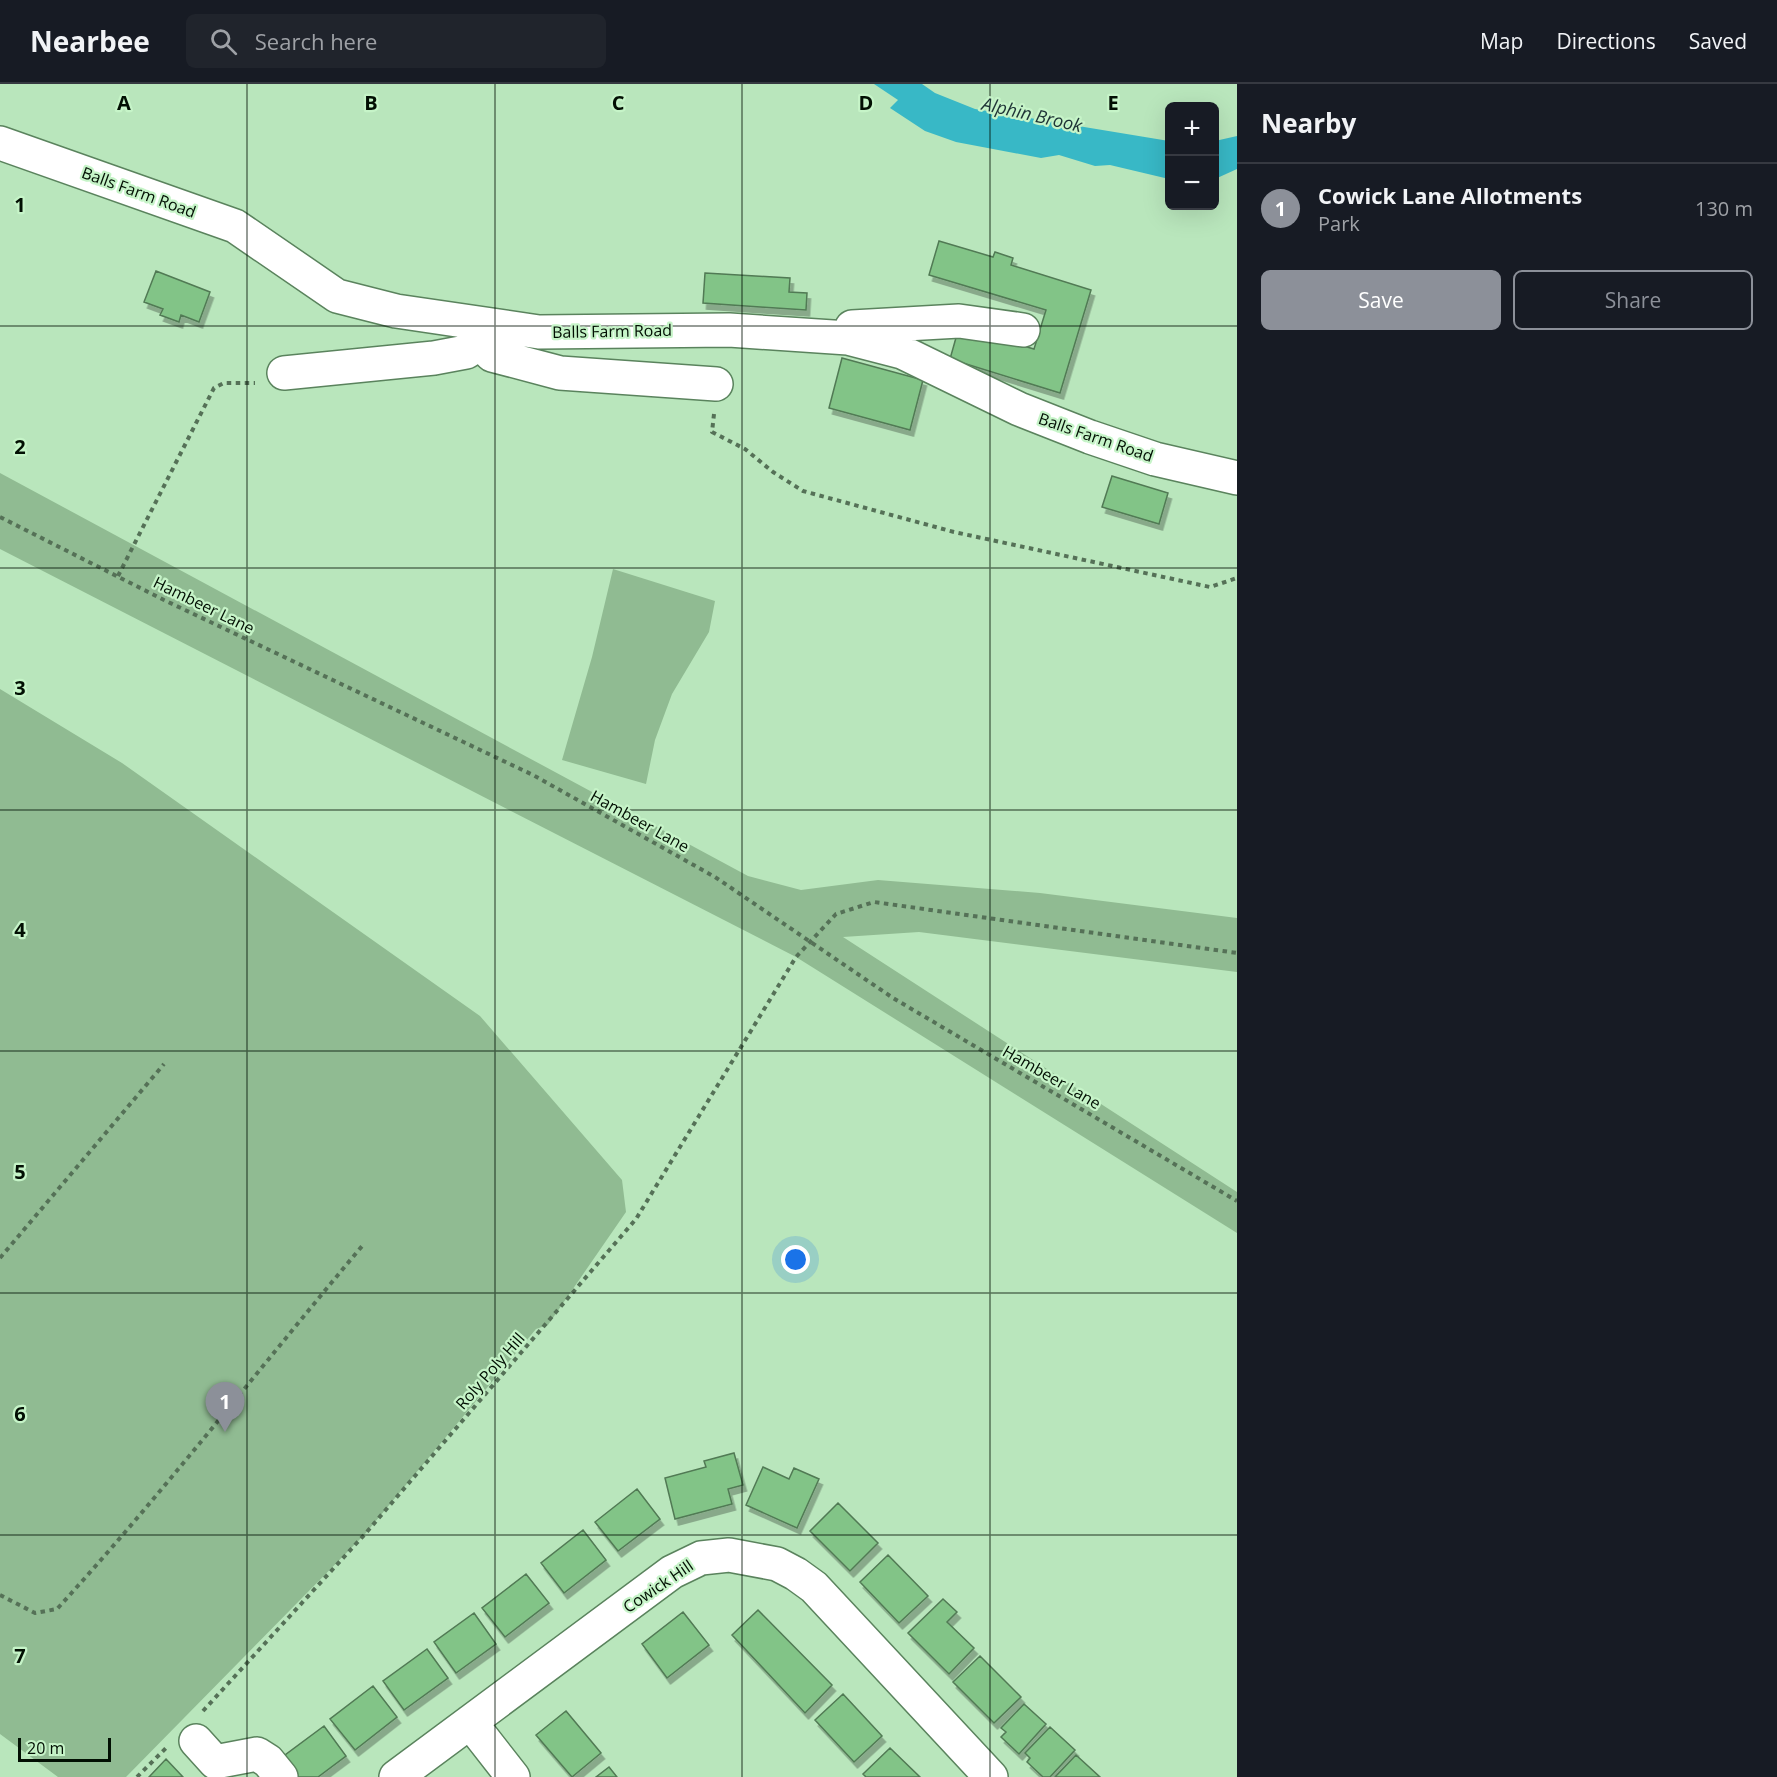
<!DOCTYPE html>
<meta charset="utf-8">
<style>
body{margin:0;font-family:"Open Sans",sans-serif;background:#20242c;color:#f1f3f6}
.controls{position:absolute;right:18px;top:18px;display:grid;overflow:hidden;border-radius:9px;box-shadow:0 6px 24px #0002}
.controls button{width:54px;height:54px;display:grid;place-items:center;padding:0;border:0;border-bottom:2px solid #363941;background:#171b24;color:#f1f3f6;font:30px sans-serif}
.scale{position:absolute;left:18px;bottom:15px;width:93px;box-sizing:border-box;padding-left:6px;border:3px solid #020f03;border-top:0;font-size:16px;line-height:21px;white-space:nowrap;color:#020f03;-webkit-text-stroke:4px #c6f4c8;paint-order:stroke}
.you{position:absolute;left:796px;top:1176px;width:21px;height:21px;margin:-15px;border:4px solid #fff;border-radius:50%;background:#1a73e8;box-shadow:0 0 0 9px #1a73e833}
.badge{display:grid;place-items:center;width:39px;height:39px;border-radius:50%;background:#8c9099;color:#fff;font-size:20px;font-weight:700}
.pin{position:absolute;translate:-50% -50px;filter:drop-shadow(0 2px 3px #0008)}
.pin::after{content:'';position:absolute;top:32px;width:21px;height:18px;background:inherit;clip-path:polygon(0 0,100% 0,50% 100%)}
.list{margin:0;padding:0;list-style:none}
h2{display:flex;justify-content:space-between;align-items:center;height:78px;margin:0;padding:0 24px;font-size:26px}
h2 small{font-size:20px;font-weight:400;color:#9ea1a6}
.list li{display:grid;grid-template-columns:39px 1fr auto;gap:18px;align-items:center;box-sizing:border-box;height:90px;padding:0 24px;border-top:2px solid #363941}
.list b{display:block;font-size:22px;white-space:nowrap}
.list p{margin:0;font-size:20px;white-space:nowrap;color:#9ea1a6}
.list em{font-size:20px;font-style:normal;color:#9ea1a6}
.actions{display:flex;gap:12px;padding:18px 24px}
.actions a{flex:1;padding:14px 0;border:2px solid #8c9099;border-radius:9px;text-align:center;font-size:21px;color:#8c9099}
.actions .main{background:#8c9099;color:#fff}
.icon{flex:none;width:33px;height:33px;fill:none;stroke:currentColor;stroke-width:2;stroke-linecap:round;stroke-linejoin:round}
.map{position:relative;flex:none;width:1237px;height:1693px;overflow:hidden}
header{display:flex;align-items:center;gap:36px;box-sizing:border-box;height:84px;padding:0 30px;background:#171b24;border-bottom:2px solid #363941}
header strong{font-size:28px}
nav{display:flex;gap:33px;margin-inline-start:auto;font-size:21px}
.search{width:420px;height:54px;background:#20242c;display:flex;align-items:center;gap:15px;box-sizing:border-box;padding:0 21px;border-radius:9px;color:#9ea1a6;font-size:22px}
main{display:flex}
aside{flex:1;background:#171b24}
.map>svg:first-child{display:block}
.green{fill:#90bb92}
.water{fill:#38b8c6}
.building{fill:#82c487;stroke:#517a54;stroke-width:1.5;filter:url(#shadow)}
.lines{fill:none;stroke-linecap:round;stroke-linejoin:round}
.minor-casing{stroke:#5a835d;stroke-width:36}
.path{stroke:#557157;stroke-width:4;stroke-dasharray:4.5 4.5;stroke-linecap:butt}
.minor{stroke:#fff;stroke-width:33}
.grid{fill:none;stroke:#020f03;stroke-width:1.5;stroke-opacity:0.55}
.labels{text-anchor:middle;stroke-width:4.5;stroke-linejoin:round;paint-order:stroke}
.street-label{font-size:16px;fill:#020f03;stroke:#c6f4c8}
.water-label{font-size:18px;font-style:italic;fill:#1e3336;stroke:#c6f4c8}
.grid-label{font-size:20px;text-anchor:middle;font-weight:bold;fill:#020f03;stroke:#c6f4c8;stroke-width:4.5;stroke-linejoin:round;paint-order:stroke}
</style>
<header>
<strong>Nearbee</strong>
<div class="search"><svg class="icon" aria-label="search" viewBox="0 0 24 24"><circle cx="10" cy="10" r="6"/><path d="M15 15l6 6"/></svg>Search here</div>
<nav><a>Map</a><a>Directions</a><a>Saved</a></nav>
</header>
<main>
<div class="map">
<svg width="1237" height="1693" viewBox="0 0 1237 1693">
<defs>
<filter id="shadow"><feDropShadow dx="3.5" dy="6" stdDeviation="0" flood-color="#0004"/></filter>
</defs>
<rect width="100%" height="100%" fill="#b9e6bc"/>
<!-- green -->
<path class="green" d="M 0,389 L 748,792 L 801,806 L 878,796 L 1040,809 L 1237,834 L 1237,888 L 919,848 L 843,853 L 1237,1108 L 1237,1149 L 796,873 L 0,465 Z
M 613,485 L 715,517 L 709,548 L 672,610 L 655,656 L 646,700 L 562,676 L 592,573 Z
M 0,605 L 122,679 L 480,932 L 622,1096 L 626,1128 L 548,1241 L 536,1245 L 365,1450 L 126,1693 L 58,1693 L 0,1650 Z"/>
<!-- water -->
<path class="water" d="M 874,0 L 922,0 L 935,9 L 975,25 L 1169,57 L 1169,95 L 1110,81 L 1095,82 L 1059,71 L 1041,74 L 956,58 L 925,47 L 890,24 L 898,16 Z
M 1237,52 L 1237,85 L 1215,95 L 1215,57 Z"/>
<!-- building -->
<path class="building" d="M 939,157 L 993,173 L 995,168 L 1013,174 L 1011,181 L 1091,206 L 1060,309 L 950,275 L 959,243 L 1034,265 L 1046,226 L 929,191 Z
M 156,187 L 210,208 L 199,238 L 181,231 L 179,238 L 160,231 L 163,225 L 144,218 Z
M 705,189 L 790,194 L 789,208 L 807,209 L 806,226 L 703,219 Z
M 842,274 L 923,296 L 910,346 L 829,324 Z
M 1112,392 L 1168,409 L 1159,440 L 1102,423 Z
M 734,1369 L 743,1401 L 728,1405 L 732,1420 L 675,1435 L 665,1394 L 706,1383 L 704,1377 Z
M 763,1383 L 789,1395 L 794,1384 L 819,1395 L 797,1444 L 746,1421 Z
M 637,1405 L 660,1435 L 618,1467 L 595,1438 Z
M 838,1419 L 878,1459 L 850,1487 L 810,1447 Z
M 583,1446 L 606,1476 L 564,1509 L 541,1479 Z
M 888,1471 L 928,1512 L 899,1539 L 860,1498 Z
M 526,1490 L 549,1519 L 505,1553 L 482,1524 Z
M 943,1515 L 957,1528 L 947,1538 L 974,1564 L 949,1590 L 908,1549 Z
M 758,1526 L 832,1601 L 805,1629 L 732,1551 Z
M 683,1528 L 709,1561 L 667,1594 L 642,1560 Z
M 474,1529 L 496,1560 L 456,1589 L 434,1558 Z
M 427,1565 L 448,1594 L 404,1626 L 383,1597 Z
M 980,1572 L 1021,1613 L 994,1639 L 953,1598 Z
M 373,1602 L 397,1633 L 355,1666 L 330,1635 Z
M 843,1610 L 882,1652 L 854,1678 L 815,1636 Z
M 1024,1620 L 1046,1640 L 1019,1670 L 1001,1653 L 1006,1648 L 1001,1644 Z
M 566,1627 L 601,1669 L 572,1693 L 536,1651 Z
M 324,1642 L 346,1672 L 318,1693 L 295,1693 L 281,1674 Z
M 1050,1643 L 1075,1666 L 1050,1693 L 1043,1693 L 1027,1678 L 1030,1674 L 1025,1669 Z
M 890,1664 L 920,1693 L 866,1693 L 863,1690 Z
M 1076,1671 L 1100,1693 L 1055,1693 Z
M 166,1675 L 183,1693 L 149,1693 Z
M 609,1683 L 617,1693 L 596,1693 Z"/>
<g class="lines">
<!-- minor casing -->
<g class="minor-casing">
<path id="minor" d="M 0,59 L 235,142 L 337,212 L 396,227 L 539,248 L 729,246 L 848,254 L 902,268 L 1019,325 L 1090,353 L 1155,375 L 1237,394
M 852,243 L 959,237 L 1023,246
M 480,259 L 492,271 L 560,289 L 716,300
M 284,289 L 434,274 L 466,268 L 480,259 L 487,241
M 470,1638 L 513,1693
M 196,1657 L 215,1678 L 257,1670 L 268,1677 L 281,1693
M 396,1693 L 672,1488 L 701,1474 L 729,1471 L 777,1480 L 796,1490 L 814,1503 L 991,1693"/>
</g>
<!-- path -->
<path class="path" d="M 714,330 L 712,348 L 745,365 L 773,388 L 803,407 L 954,448 L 1210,503 L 1237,494
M 0,433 L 164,516 L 533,691 L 715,793 L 893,914 L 1237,1117
M 118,492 L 214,304 L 224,299 L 255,299
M 0,1174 L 164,980
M 0,1511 L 35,1529 L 57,1525 C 164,1408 261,1282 363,1161
M 203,1627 L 365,1450 L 636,1135 L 796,873 L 836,830 L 874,818 L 1237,869
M 137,1693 L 166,1664"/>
<!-- minor -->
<use href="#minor" class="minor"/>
</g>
<!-- grid -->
<path class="grid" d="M 247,0 L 247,1693M 495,0 L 495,1693M 742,0 L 742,1693M 990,0 L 990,1693M 0,242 L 1237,242M 0,484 L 1237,484M 0,726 L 1237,726M 0,967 L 1237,967M 0,1209 L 1237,1209M 0,1451 L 1237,1451"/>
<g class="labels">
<!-- street labels -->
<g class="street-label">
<text transform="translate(139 108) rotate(20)" y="6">Balls Farm Road</text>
<text transform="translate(612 247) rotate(-1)" y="6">Balls Farm Road</text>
<text transform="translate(1096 353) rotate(19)" y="6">Balls Farm Road</text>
<text transform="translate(204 521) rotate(26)" y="6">Hambeer Lane</text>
<text transform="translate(640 737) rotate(29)" y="6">Hambeer Lane</text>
<text transform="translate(1052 993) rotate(30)" y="6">Hambeer Lane</text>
<text transform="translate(490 1287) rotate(-49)" y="6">Roly Poly Hill</text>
<text transform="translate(658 1502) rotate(-34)" y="6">Cowick Hill</text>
</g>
<!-- water labels -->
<g class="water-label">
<text transform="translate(1032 31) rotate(13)" y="6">Alphin Brook</text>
</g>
</g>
<g class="grid-label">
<text x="124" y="26">A</text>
<text x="371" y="26">B</text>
<text x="618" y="26">C</text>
<text x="866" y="26">D</text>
<text x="1113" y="26">E</text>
<text x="20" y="128">1</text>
<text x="20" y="370">2</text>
<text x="20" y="611">3</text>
<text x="20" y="853">4</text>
<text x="20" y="1095">5</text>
<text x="20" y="1337">6</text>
<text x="20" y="1579">7</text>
</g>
</svg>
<div class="controls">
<button>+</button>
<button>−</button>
</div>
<div class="scale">20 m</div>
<div class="you"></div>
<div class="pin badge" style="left:225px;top:1348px">1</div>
</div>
<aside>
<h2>Nearby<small></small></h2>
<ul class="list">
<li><span class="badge">1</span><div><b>Cowick Lane Allotments</b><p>Park</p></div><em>130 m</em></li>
</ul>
<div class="actions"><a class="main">Save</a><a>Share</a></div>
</aside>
</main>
